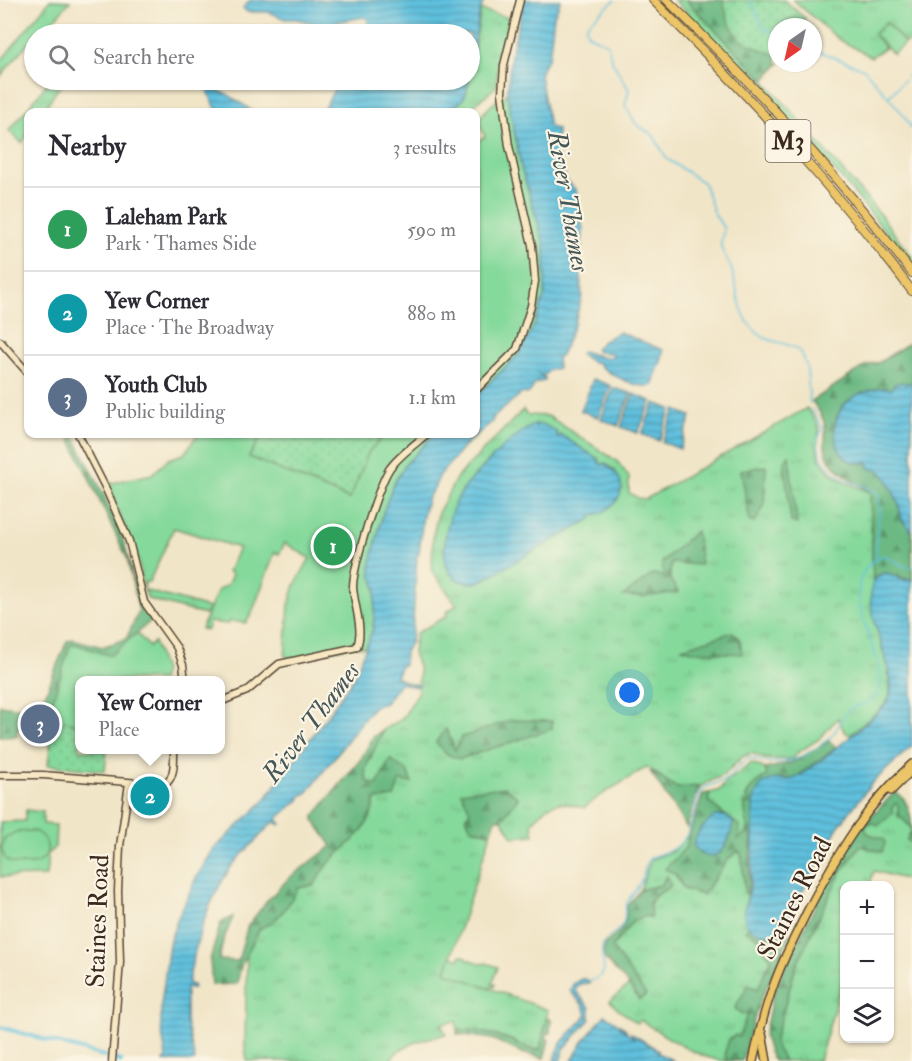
<!DOCTYPE html>
<meta charset="utf-8">
<style>
body{margin:0;font-family:"IM FELL Double Pica",serif;background:#f7f7f7;color:#2b2b33}
.controls{position:absolute;right:18px;bottom:18px;display:grid;overflow:hidden;border-radius:12px;box-shadow:0 2px 4px #0004}
.controls button{width:54px;height:54px;display:grid;place-items:center;padding:0;border:0;border-bottom:2px solid #e1e1e2;background:#fff;color:#2b2b33;font:30px sans-serif}
.compass{position:absolute;left:768px;top:18px;width:54px;height:54px;border-radius:50%;background:#fff;box-shadow:0 2px 4px #0004;rotate:214deg}
.you{position:absolute;left:630px;top:693px;width:21px;height:21px;margin:-15px;border:4px solid #fff;border-radius:50%;background:#1a73e8;box-shadow:0 0 0 9px #1a73e833}
.badge{display:grid;place-items:center;width:39px;height:39px;border-radius:50%;background:#2563eb;color:#fff;font-size:20px;font-weight:700}
.pin{position:absolute;translate:-50% -50%;border:3px solid #fff;box-shadow:0 2px 6px #0006}
.popup{position:absolute;left:75px;top:676px;width:150px;height:78px;box-sizing:border-box;display:grid;place-content:center;border-radius:12px;background:#fff;filter:drop-shadow(0 2px 4px #0005);font-size:20px;white-space:nowrap;color:#7c7c81}
.popup b{font-size:22px;color:#2b2b33}
.popup::after{content:'';position:absolute;left:50%;top:100%;margin-left:-12px;border:12px solid transparent;border-top-color:#fff}
.list{margin:0;padding:0;list-style:none}
h2{display:flex;justify-content:space-between;align-items:center;height:78px;margin:0;padding:0 24px;font-size:26px}
h2 small{font-size:20px;font-weight:400;color:#7c7c81}
.list li{display:grid;grid-template-columns:39px 1fr auto;gap:18px;align-items:center;box-sizing:border-box;height:84px;padding:0 24px;border-top:2px solid #e1e1e2}
.list b{display:block;font-size:22px;white-space:nowrap}
.list p{margin:0;font-size:20px;white-space:nowrap;color:#7c7c81}
.list em{font-size:20px;font-style:normal;color:#7c7c81}
.icon{flex:none;width:33px;height:33px;fill:none;stroke:currentColor;stroke-width:2;stroke-linecap:round;stroke-linejoin:round}
.map{position:relative;flex:none;width:912px;height:1061px;overflow:hidden}
.search{position:absolute;background:#fff;box-shadow:0 2px 4px #0004;left:24px;top:24px;width:456px;height:66px;display:flex;align-items:center;gap:15px;box-sizing:border-box;padding:0 21px;border-radius:33px;color:#7c7c81;font-size:22px}
.panel{position:absolute;background:#fff;box-shadow:0 2px 4px #0004;left:24px;top:108px;width:456px;height:330px;border-radius:12px}
.map>svg:first-child{display:block}
.grass{fill:url(#grass-tufts);stroke:#60825c;stroke-width:1.5;fill-rule:evenodd}
.forest{fill:url(#forest-firs);stroke:#547250;stroke-width:1.5}
.park{fill:#85d99b;stroke:#60825c;stroke-width:1.5}
.garden{fill:url(#garden-dots);stroke:#60825c;stroke-width:1.5}
.water{fill:url(#water-rules);stroke:#4d757e;stroke-width:1.5}
.lines{fill:none;stroke-linecap:round;stroke-linejoin:round}
.stream{stroke:#5fc0dd;stroke-width:1.5}
.canal{stroke:#5fc0dd;stroke-width:4}
.secondary-casing{stroke:#564637;stroke-width:9}
.primary-casing{stroke:#564637;stroke-width:10}
.highway-casing{stroke:#564637;stroke-width:10}
.secondary{stroke:#f7e8c3;stroke-width:6}
.primary{stroke:#ecc569;stroke-width:7}
.highway{stroke:#ecc569;stroke-width:8}
.labels{text-anchor:middle;stroke-width:4.5;stroke-linejoin:round;paint-order:stroke}
.shield{fill:#fcf5e5;stroke:#75675a;stroke-width:1.5}
.shield-label{font-size:24px;font-weight:bold;fill:#3b2a1e}
.street-label{font-size:26px;fill:#3b2a1e;stroke:#fcf5e5}
.water-label{font-size:27px;font-style:italic;fill:#465757;stroke:#fcf5e5}
</style>
<div class="map">
<svg width="912" height="1061" viewBox="0 0 912 1061">
<defs>
<pattern id="grass-tufts" width="24" height="20" patternUnits="userSpaceOnUse" patternTransform="scale(1.5)"><rect width="24" height="20" fill="#85d99b"/><path d="M3 7l-1-3M5 7V3M7 7l1-3M15 17l-1-3M17 17v-4M19 17l1-3" fill="none" stroke="#74ba85"/></pattern>
<pattern id="forest-firs" width="22" height="20" patternUnits="userSpaceOnUse" patternTransform="scale(1.5)"><rect width="22" height="20" fill="#6cb983"/><path d="M5 1l3.5 6h-7zM16 11l3.5 6h-7z" fill="#5a976b"/></pattern>
<pattern id="garden-dots" width="8" height="8" patternUnits="userSpaceOnUse" patternTransform="scale(1.5)"><rect width="8" height="8" fill="#85d99b"/><path d="M2 2h.1M6 6h.1" fill="none" stroke="#74ba85" stroke-width="1.8" stroke-linecap="round"/></pattern>
<pattern id="water-rules" width="6" height="5" patternUnits="userSpaceOnUse" patternTransform="scale(1.5)"><rect width="6" height="5" fill="#5fc0dd"/><path d="M0 2.5h6" fill="none" stroke="#509cb3"/></pattern>
</defs>
<rect width="100%" height="100%" fill="#fcf5e5"/>
<filter id="ink" filterUnits="userSpaceOnUse"><feTurbulence type="fractalNoise" baseFrequency=".0167" numOctaves="2"/><feDisplacementMap in="SourceGraphic" scale="12" xChannelSelector="R" yChannelSelector="G"/><feConvolveMatrix kernelMatrix="1 2 1 2 8 2 1 2 1" color-interpolation-filters="sRGB"/></filter>
<filter id="wash" filterUnits="userSpaceOnUse"><feTurbulence type="fractalNoise" baseFrequency=".008" numOctaves="4" result="noise"/><feDisplacementMap in="SourceGraphic" scale="24" xChannelSelector="R" yChannelSelector="G"/><feGaussianBlur stdDeviation="1.35" result="paint"/><feColorMatrix in="noise" values="0 0 0 0 0 0 0 0 0 0 0 0 0 0 0 0 0 1.4 0 .05"/><feComposite in="paint" operator="in"/></filter>
<g filter="url(#wash)">
<rect width="100%" height="100%" fill="#f1e5c7"/>
<!-- grass -->
<path class="grass" d="M 50,0 L 70,1 L 42,34 L 34,34 L 34,44 L 32,46 L 28,43 L 0,77 L 0,62 Z
M 674,0 L 686,0 L 764,80 L 879,213 L 912,257 L 912,266 C 840,170 758,85 674,0 Z
M 793,0 L 912,0 L 912,44 L 909,41 L 905,43 L 886,22 L 874,34 L 885,48 L 871,57 L 838,39 Z
M 481,10 L 510,18 L 497,74 L 497,86 L 465,112 L 458,112 L 458,107 L 451,108 L 460,103 L 468,85 Z
M 50,80 L 64,80 L 42,112 L 28,112 L 28,133 L 22,143 L 9,131 Z
M 807,408 C 811,414 818,423 819,429 C 819,438 816,445 818,453 C 824,476 851,485 870,492 L 873,580 L 873,615 L 888,669 L 890,692 L 889,698 L 884,706 L 850,735 L 844,731 L 838,718 L 819,739 L 797,753 L 793,759 L 765,759 L 752,753 L 742,757 L 725,774 L 701,786 L 677,788 L 647,767 L 601,795 L 584,808 C 556,799 551,801 532,823 L 534,835 L 513,837 L 502,819 L 518,798 L 470,811 L 471,827 L 491,833 L 446,972 L 548,1010 L 541,1049 C 527,1051 517,1041 505,1038 C 489,1033 473,1030 457,1029 L 456,1021 L 441,1024 L 446,1034 C 424,1039 403,1043 389,1061 L 247,1061 L 245,1046 L 247,952 L 260,928 C 278,923 289,904 298,888 L 314,884 C 320,876 326,865 334,857 C 354,839 370,829 375,800 L 400,781 L 411,782 L 390,759 L 377,786 L 367,781 L 365,769 L 384,729 L 402,719 L 418,693 L 419,669 L 413,653 L 416,633 L 447,616 L 446,612 L 457,605 L 432,571 L 433,535 L 438,513 L 457,477 L 523,410 L 527,415 L 548,416 L 617,461 L 629,477 L 629,493 L 638,498 L 646,499 ZM 537,425 L 546,426 L 560,437 L 561,435 L 600,460 L 598,462 L 603,465 L 605,463 L 616,471 L 599,512 L 451,574 L 446,565 L 445,543 L 457,499 L 471,479 Z
M 144,590 L 209,608 L 205,615 L 148,599 Z
M 752,763 L 765,769 L 768,775 C 739,793 744,802 748,832 L 738,839 L 740,826 L 707,801 L 710,793 L 720,790 L 725,783 Z
M 895,803 L 898,805 L 903,819 L 912,829 L 907,840 L 912,844 L 912,881 L 874,871 L 870,885 L 844,886 L 844,975 L 819,1061 L 784,1061 L 774,1043 L 796,966 L 839,875 L 867,833 L 865,827 C 873,819 884,819 893,812 L 891,809 Z
M 26,810 L 43,812 L 43,824 L 56,825 L 55,847 L 48,854 L 46,876 L 0,877 L 0,822 L 25,821 Z
M 689,835 L 687,846 L 675,874 L 684,889 L 703,895 L 728,859 L 739,851 L 742,857 L 745,893 L 748,892 L 744,914 L 749,927 L 746,930 L 763,940 L 765,950 L 772,960 L 765,971 L 758,990 L 735,1008 L 742,1014 L 748,1013 L 739,1038 L 725,1052 L 727,1061 C 701,1061 660,1033 640,1020 L 637,1023 L 619,1010 L 610,1001 L 629,985 L 639,1000 L 612,947 L 633,921 L 647,916 C 650,897 656,895 671,886 L 666,876 L 661,885 L 640,890 L 651,859 L 673,851 Z"/>
<!-- forest -->
<path class="forest" d="M 686,0 L 723,0 C 731,40 741,42 777,55 L 777,63 L 780,63 L 764,80 Z
M 912,341 L 912,382 C 903,386 900,379 891,389 C 882,387 877,388 868,391 C 859,394 846,400 841,409 C 827,429 839,470 868,462 L 869,467 L 881,472 L 887,480 L 898,502 L 902,520 L 912,532 L 912,579 C 896,580 886,565 873,580 L 870,493 C 858,483 836,471 829,459 C 821,444 828,433 824,422 C 822,414 816,407 812,401 L 865,366 L 880,362 Z
M 68,434 L 73,434 C 89,467 108,500 121,534 C 132,563 133,596 152,620 L 110,656 L 75,644 L 70,646 L 48,716 L 39,715 L 33,732 L 17,728 L 17,736 L 0,737 L 0,705 L 22,708 L 45,695 L 67,641 L 73,639 L 102,647 L 126,639 L 139,611 L 127,558 Z
M 789,455 L 797,524 L 791,522 L 784,462 Z
M 766,466 L 764,506 L 755,522 L 750,522 L 741,470 Z
M 696,531 L 701,565 L 671,563 L 670,579 L 678,592 L 644,597 L 623,596 L 653,574 L 663,576 L 662,562 Z
M 733,632 L 740,640 L 742,654 L 692,651 L 682,648 Z
M 511,720 L 552,721 L 552,729 L 460,759 L 446,754 L 436,742 L 446,729 L 455,750 L 462,737 Z
M 384,729 L 365,769 L 367,781 L 377,785 L 390,759 L 407,771 L 412,783 L 400,781 L 394,797 L 375,800 C 369,830 355,838 334,858 C 326,865 320,876 314,885 L 298,888 C 289,904 278,923 260,928 L 241,966 L 237,984 L 212,985 L 210,960 L 221,922 L 233,917 L 223,941 L 219,960 L 238,961 L 248,925 L 268,900 L 289,878 L 332,846 L 314,820 L 314,816 L 361,759 L 373,737 Z
M 829,741 L 836,747 L 824,757 L 793,779 L 779,778 L 755,795 L 748,892 L 745,893 L 742,857 L 739,851 L 728,859 L 703,895 L 684,889 L 675,874 L 665,869 L 687,846 L 689,835 L 703,794 L 710,793 L 708,801 L 725,816 L 715,816 L 721,852 L 729,840 L 733,821 L 740,826 L 738,839 L 748,832 C 744,802 739,793 767,775 L 765,769 L 793,762 Z
M 650,771 L 677,788 L 701,786 L 697,792 L 687,828 Z
M 505,787 L 518,798 L 502,819 L 496,819 L 491,833 L 471,828 L 466,817 L 470,811 L 461,792 Z
M 895,792 C 912,800 912,825 912,844 L 907,840 L 912,829 L 903,819 L 898,816 L 898,805 L 896,803 L 892,808 L 894,812 L 879,825 L 870,822 L 865,827 L 867,833 L 884,839 L 885,843 L 882,852 L 860,846 L 839,875 L 796,966 L 774,1043 L 784,1061 L 774,1061 L 769,1052 L 764,1036 L 772,998 L 784,968 L 833,871 L 857,830 Z
M 667,876 L 671,886 L 656,895 L 649,903 L 651,918 L 646,916 L 633,921 L 612,947 L 646,995 L 639,1000 L 629,985 L 605,959 L 603,952 L 605,944 L 620,931 L 625,922 L 627,906 L 640,890 L 661,885 Z
M 749,927 L 774,936 L 781,931 L 790,936 L 758,1006 L 742,1061 L 727,1061 L 725,1052 L 729,1039 L 736,1035 L 739,1037 L 748,1013 L 742,1014 L 735,1008 L 748,985 L 758,989 L 765,971 L 772,960 L 764,950 L 763,940 L 745,930 Z
M 546,1019 L 551,1019 L 550,1033 L 548,1032 L 546,1039 L 549,1040 L 544,1058 L 522,1053 L 492,1039 L 457,1034 L 457,1029 C 473,1030 489,1033 504,1038 C 517,1041 527,1051 540,1050 Z"/>
<!-- park -->
<path class="park" d="M 886,23 L 905,43 L 893,54 L 874,34 Z
M 507,94 L 521,167 L 545,246 L 545,294 L 534,326 L 519,354 L 476,395 L 476,142 L 485,137 L 478,120 C 486,109 494,101 507,94 Z
M 198,434 L 262,434 L 249,457 L 349,499 L 369,451 L 386,434 L 435,434 L 397,477 L 383,513 L 372,559 L 376,598 L 373,629 L 366,647 L 352,646 L 290,659 L 285,656 L 289,605 L 295,585 L 310,558 L 285,543 L 279,554 L 275,552 L 252,613 L 246,623 L 229,621 L 228,624 L 209,622 L 207,630 L 201,629 L 218,590 L 227,585 L 232,575 L 228,571 L 239,548 L 174,528 L 149,582 L 145,582 L 144,590 L 138,560 L 107,484 L 152,474 L 169,459 L 184,454 Z
M 137,633 L 149,647 L 154,642 L 164,671 L 161,680 L 80,680 L 79,725 L 48,716 L 70,646 L 75,644 L 110,656 Z
M 33,831 C 48,835 54,856 37,863 C 33,864 28,864 23,864 C 16,865 11,864 5,859 L 1,848 L 5,838 L 16,832 Z
M 461,955 L 467,957 L 467,959 L 483,964 L 486,963 L 498,967 L 492,983 L 495,984 L 494,987 L 491,986 L 490,989 L 446,972 L 451,956 L 460,959 Z"/>
<!-- garden -->
<path class="garden" d="M 723,0 L 784,0 L 805,18 L 805,20 L 800,27 L 777,27 L 777,55 C 741,42 731,40 723,0 Z
M 262,434 L 393,434 L 386,434 L 369,451 L 350,499 L 249,457 Z
M 48,716 L 79,725 L 80,750 L 107,750 L 105,771 L 48,765 L 51,738 L 44,737 L 43,733 Z"/>
<!-- water -->
<path class="water" d="M 250,0 L 484,0 L 479,15 L 470,74 L 470,34 L 362,34 L 369,22 L 365,17 L 320,25 L 296,19 L 285,19 L 268,12 L 247,12 L 243,8 Z
M 524,0 L 561,0 L 554,16 L 549,58 L 544,64 L 540,75 L 549,127 L 557,129 L 556,143 L 559,151 L 557,154 L 567,182 L 576,190 L 583,230 L 580,267 L 582,296 L 574,325 L 561,355 L 557,358 L 558,368 L 549,370 L 544,376 L 537,374 L 545,378 L 545,381 L 535,383 L 531,391 L 527,394 L 522,393 L 493,418 L 492,422 L 468,442 L 440,475 L 433,490 L 428,497 L 423,515 L 419,554 L 417,555 L 413,622 L 411,641 L 405,652 L 404,665 L 401,665 L 396,677 L 407,683 L 419,685 L 416,687 L 400,683 L 385,703 L 373,707 L 307,793 L 299,797 L 300,799 L 277,819 L 281,824 L 280,825 L 274,822 L 270,825 C 257,841 236,858 227,873 C 204,910 196,942 188,984 L 193,985 L 194,988 L 186,988 L 186,1021 L 195,1061 L 164,1061 L 166,1058 L 161,1027 L 161,1005 L 169,944 L 177,920 L 196,878 L 213,850 L 264,801 L 330,712 L 354,677 L 373,629 L 376,588 L 371,574 L 371,562 L 383,513 L 392,487 L 405,465 L 434,434 L 476,434 L 476,396 L 519,354 L 534,326 L 545,294 L 545,246 L 521,167 L 507,94 L 511,55 Z
M 339,80 L 469,80 L 466,94 L 460,103 L 439,112 L 320,112 L 326,105 Z
M 209,87 L 227,94 L 254,112 L 218,112 L 207,91 Z
M 619,332 L 663,350 C 664,362 654,373 653,385 C 640,391 605,373 597,362 L 593,363 L 580,354 L 583,351 L 604,358 L 613,356 L 612,353 L 597,352 L 595,349 L 603,341 Z
M 593,379 L 611,386 L 598,417 L 581,411 Z
M 902,382 L 906,384 L 912,382 L 912,532 L 902,520 L 898,502 L 887,479 L 881,472 L 869,468 L 868,462 C 832,473 816,405 868,391 C 878,388 882,387 891,389 L 895,384 Z
M 613,388 L 631,393 L 618,426 L 601,419 Z
M 633,394 L 651,401 L 638,433 L 621,427 Z
M 654,403 L 671,409 L 659,441 L 642,434 Z
M 675,410 L 691,416 L 680,449 L 662,442 Z
M 536,424 L 546,426 L 557,432 L 556,435 L 559,437 L 561,435 L 600,460 L 599,463 L 602,465 L 604,463 C 630,480 625,500 600,514 L 599,513 L 591,517 L 591,519 L 479,582 C 430,591 443,524 458,498 C 469,479 514,433 534,425 L 536,427 Z
M 883,573 L 887,573 L 903,580 L 912,579 L 912,746 L 872,783 L 838,827 L 781,931 L 775,936 C 765,933 751,933 746,923 C 741,914 747,902 749,892 C 752,873 753,852 753,832 C 753,822 752,811 754,801 C 755,794 758,789 762,785 C 772,775 782,782 793,779 C 804,776 882,712 888,701 C 902,673 861,618 873,581 Z
M 715,816 L 725,816 L 733,821 C 732,834 723,864 703,855 C 700,854 696,848 693,845 C 697,831 704,825 715,816 Z
M 581,979 L 586,979 L 590,983 L 579,984 L 575,990 L 590,1008 L 590,1019 L 564,1049 L 560,1061 L 554,1061 L 561,1043 L 587,1015 L 583,1005 L 570,991 L 573,984 Z
M 605,1015 L 626,1029 L 626,1031 L 619,1026 L 634,1039 L 631,1033 L 658,1050 L 658,1053 L 674,1061 L 572,1061 L 583,1042 Z"/>
<g class="lines">
<!-- stream -->
<path class="stream" d="M 615,0 L 587,24 L 586,30 L 589,35 L 608,44 L 611,59 L 629,90 L 625,105 L 636,124 L 653,135 L 667,159 L 704,183 L 714,213 L 724,229 C 723,235 720,241 721,247 C 723,254 729,261 731,268 C 739,292 738,322 763,337 C 774,343 794,343 801,353 C 810,368 807,387 810,403
M 750,0 L 764,28 L 777,34
M 813,49 L 864,69 L 903,114 L 912,129
M 907,77 L 912,72
M 889,97 L 904,80
M 812,409 L 822,428 C 821,433 818,437 818,441 C 817,465 841,479 860,485 C 865,487 873,489 877,493 C 885,503 873,542 876,557
M 589,981 C 616,975 597,959 603,944 C 607,935 618,933 623,924 C 626,918 624,912 626,905 C 629,897 637,890 641,881 C 644,874 645,866 649,859 C 659,853 673,852 681,843 C 695,828 693,805 701,792 C 706,784 717,784 725,780 C 734,775 739,763 748,759 C 754,756 760,762 766,762 C 773,763 781,762 788,761 C 801,760 826,743 834,733 C 839,726 842,716 849,710 C 858,703 874,705 879,691 C 891,655 824,581 884,555 L 903,566 L 912,567"/>
<!-- canal -->
<path class="canal" d="M 0,1027 L 121,1061"/>
</g>
</g>
<g filter="url(#ink)">
<g class="lines">
<!-- secondary casing -->
<g class="secondary-casing">
<path id="secondary" d="M 0,341 L 28,373
M 476,390 L 517,349 L 531,306 L 535,281 L 532,245 L 509,146 L 502,93 L 504,65 L 520,0
M 78,434 L 105,487 L 129,541 L 144,602 L 177,648 L 183,665 L 185,680
M 220,702 L 247,691 L 279,664 L 357,647 C 364,629 354,605 353,587 C 353,566 378,486 390,468 C 400,455 414,445 427,434
M 0,775 L 43,775 L 164,785 C 175,779 174,761 174,750
M 112,1061 L 120,962 L 118,891 L 120,846 L 129,783"/>
</g>
<!-- primary casing -->
<g class="primary-casing">
<path id="primary" d="M 891,791 L 912,770
M 762,1033 L 767,1061
M 753,1061 C 758,1040 762,1019 769,999 C 778,969 793,940 807,912 C 836,856 865,806 912,764"/>
</g>
<!-- highway casing -->
<g class="highway-casing">
<path id="highway" d="M 653,0 C 745,92 834,187 912,291
M 667,0 C 754,85 838,175 912,273"/>
</g>
<!-- secondary -->
<use href="#secondary" class="secondary"/>
<!-- primary -->
<use href="#primary" class="primary"/>
<!-- highway -->
<use href="#highway" class="highway"/>
</g>
</g>
<g class="labels">
<!-- shield labels -->
<rect class="shield" x="765.5" y="120" width="45" height="42" rx="4.5"/>
<g class="shield-label">
<text x="788" y="149">M3</text>
</g>
<!-- street labels -->
<g class="street-label">
<text transform="translate(794 898) rotate(-63)" y="9">Staines Road</text>
<text transform="translate(97 921) rotate(-88)" y="9">Staines Road</text>
</g>
<!-- water labels -->
<g class="water-label">
<text transform="translate(569 201) rotate(80)" y="9">River Thames</text>
<text transform="translate(311 722) rotate(-53)" y="9">River Thames</text>
</g>
</g>
</svg>
<div class="controls">
<button>+</button>
<button>−</button>
<button><svg class="icon" aria-label="layers" viewBox="0 0 24 24"><path d="M12 4l9 5-9 5-9-5zM3 14l9 5 9-5"/></svg></button>
</div>
<svg class="compass" viewBox="-18 -18 36 36"><path d="M0-13l5 13h-10z" fill="#e53935"/><path d="M0 13l5-13h-10z" fill="#7c7c81"/></svg>
<div class="you"></div>
<div class="pin badge" style="left:333px;top:546px;background:#2e9e5b">1</div>
<div class="pin badge" style="left:150px;top:796px;background:#0f9aa8">2</div>
<div class="popup"><b>Yew Corner</b>Place</div>
<div class="pin badge" style="left:40px;top:724px;background:#5c6f8a">3</div>
<div class="search"><svg class="icon" aria-label="search" viewBox="0 0 24 24"><circle cx="10" cy="10" r="6"/><path d="M15 15l6 6"/></svg>Search here</div>
<section class="panel">
<h2>Nearby<small>3 results</small></h2>
<ul class="list">
<li><span class="badge" style="background:#2e9e5b">1</span><div><b>Laleham Park</b><p>Park · Thames Side</p></div><em>590 m</em></li>
<li><span class="badge" style="background:#0f9aa8">2</span><div><b>Yew Corner</b><p>Place · The Broadway</p></div><em>880 m</em></li>
<li><span class="badge" style="background:#5c6f8a">3</span><div><b>Youth Club</b><p>Public building</p></div><em>1.1 km</em></li>
</ul>
</section>
</div>
